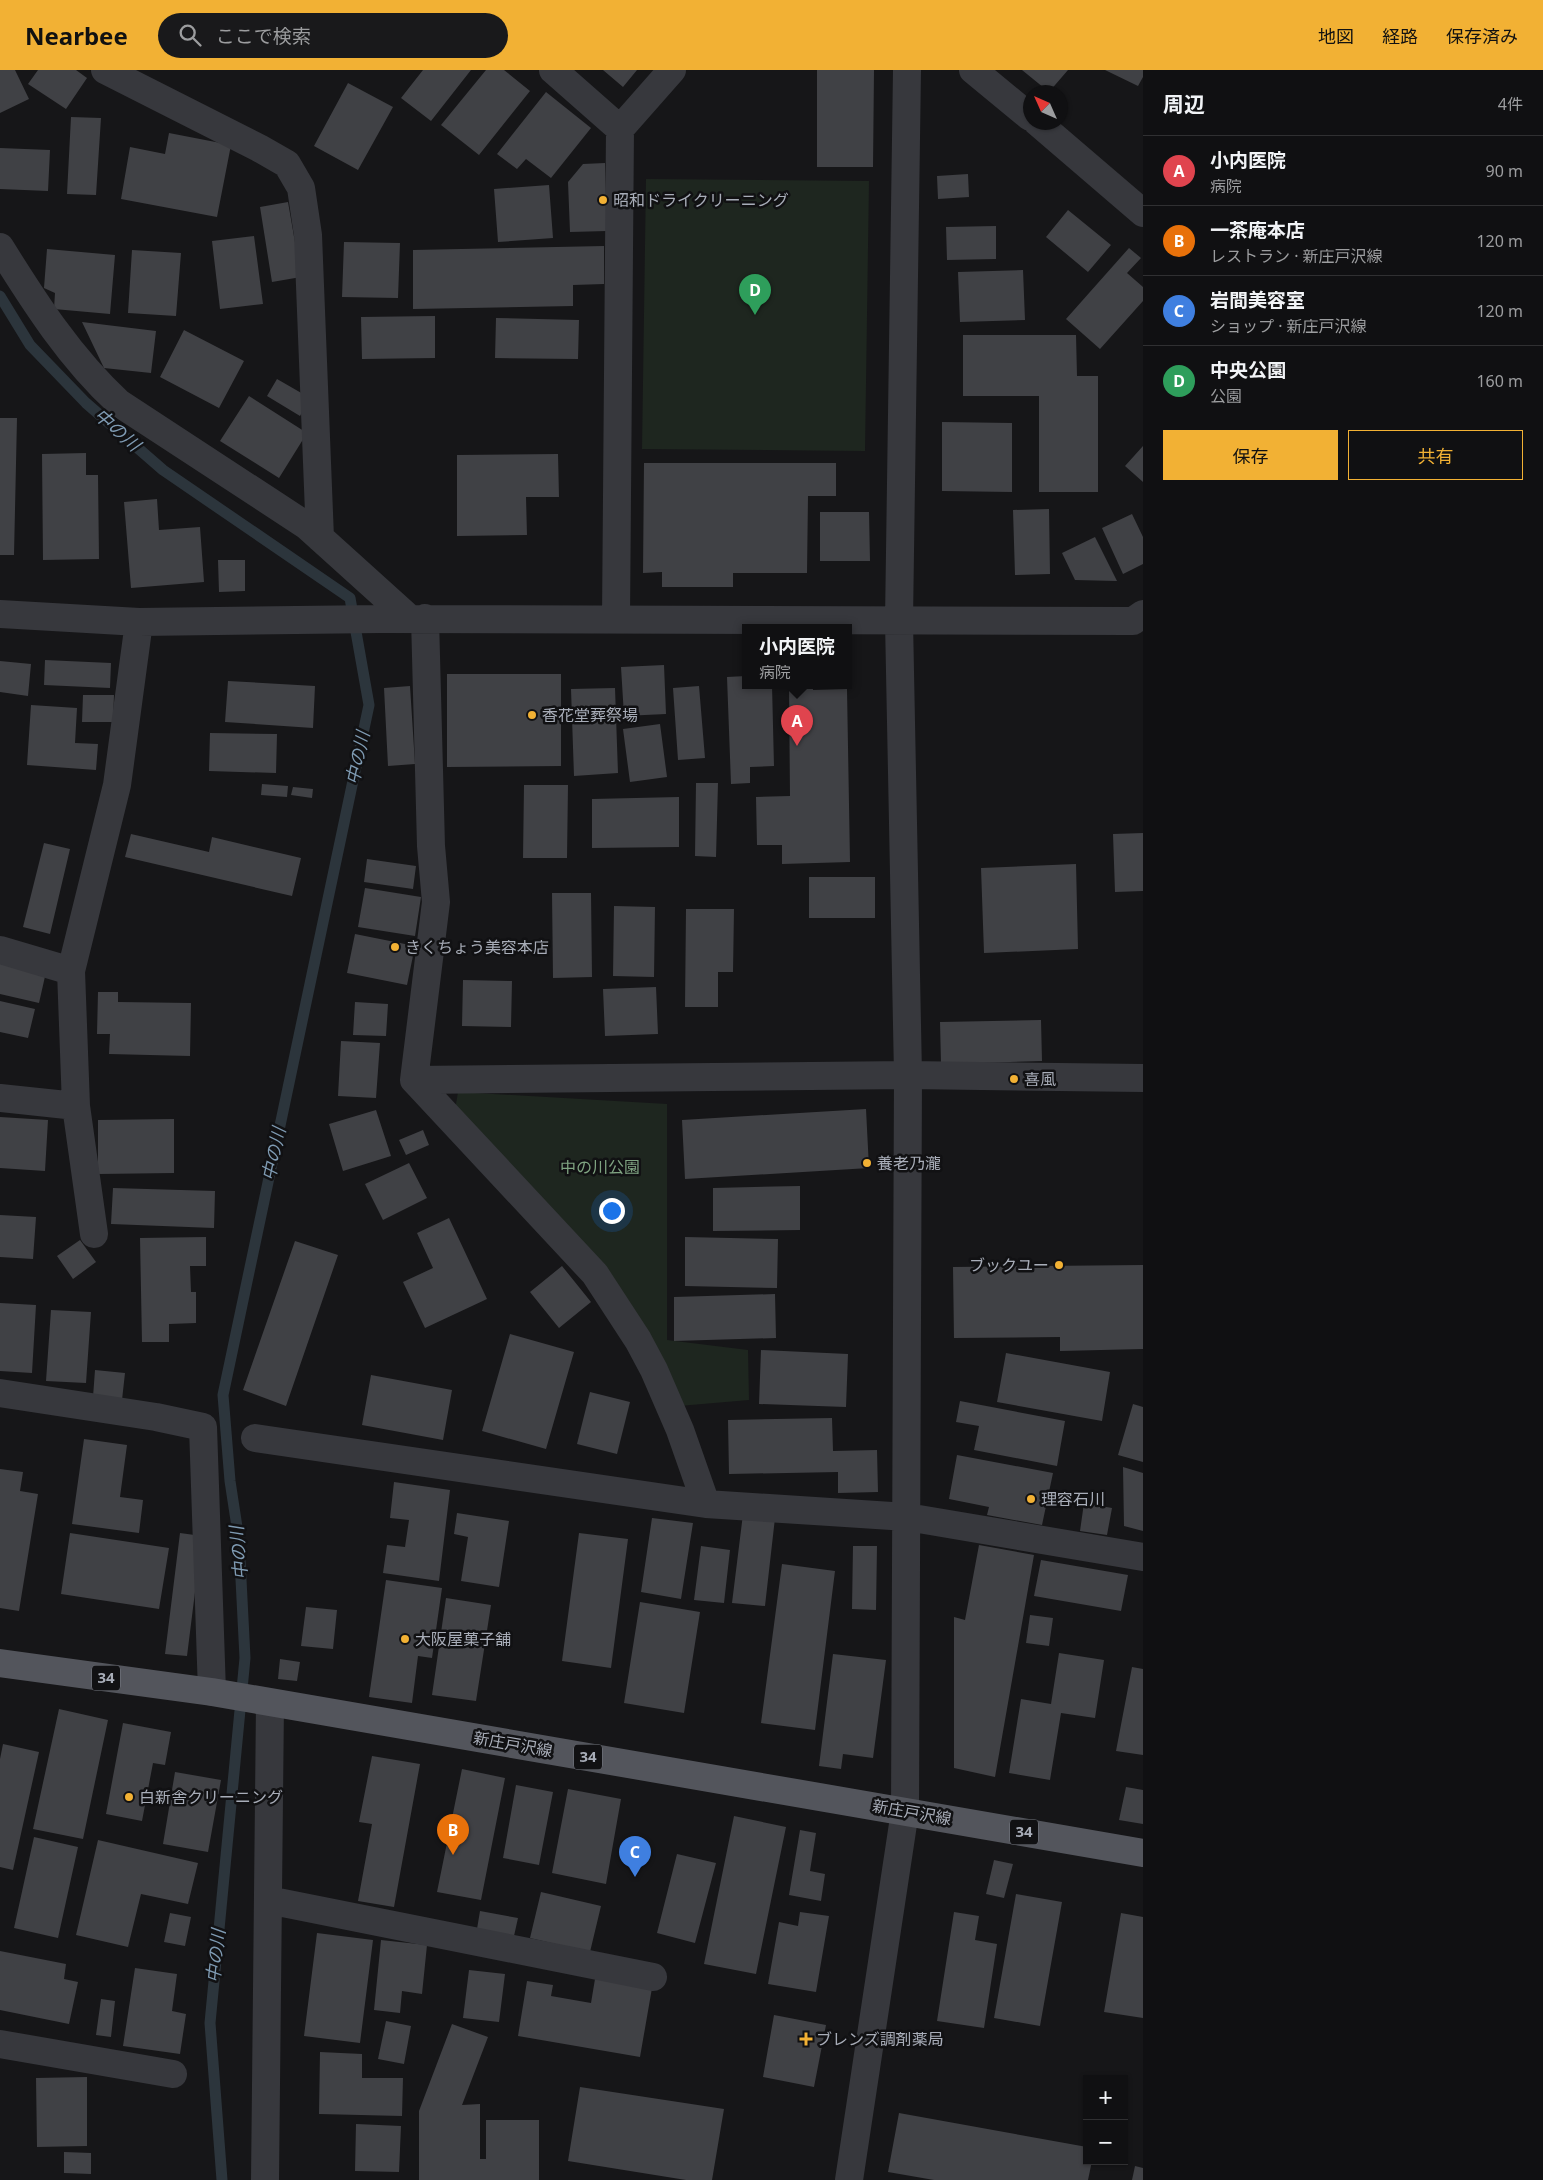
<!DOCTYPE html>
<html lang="ja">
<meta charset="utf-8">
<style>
body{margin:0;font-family:"Noto Sans","Noto Sans JP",sans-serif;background:#19191b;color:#f1f3f6}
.controls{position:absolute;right:15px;bottom:15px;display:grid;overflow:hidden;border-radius:0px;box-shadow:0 1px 4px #0004}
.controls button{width:45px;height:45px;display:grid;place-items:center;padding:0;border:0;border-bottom:1px solid #303032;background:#101012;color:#f1f3f6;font:25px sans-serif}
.compass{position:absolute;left:1023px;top:15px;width:45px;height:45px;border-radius:50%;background:#101012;box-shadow:0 1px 4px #0004;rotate:315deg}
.you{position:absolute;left:611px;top:1140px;width:18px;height:18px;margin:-12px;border:4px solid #fff;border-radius:50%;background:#1a73e8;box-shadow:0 0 0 8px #1a73e833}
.badge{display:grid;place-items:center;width:32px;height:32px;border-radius:50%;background:#f2b134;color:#fff;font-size:16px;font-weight:700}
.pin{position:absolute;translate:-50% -41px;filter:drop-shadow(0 1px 2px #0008)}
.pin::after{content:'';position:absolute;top:26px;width:18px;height:15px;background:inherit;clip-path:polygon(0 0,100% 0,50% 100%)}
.popup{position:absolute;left:742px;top:554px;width:110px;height:65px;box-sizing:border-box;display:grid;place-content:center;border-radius:0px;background:#101012;filter:drop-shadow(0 1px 4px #0005);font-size:16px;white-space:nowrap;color:#9c9d9f}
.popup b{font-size:19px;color:#f1f3f6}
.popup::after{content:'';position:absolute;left:50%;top:100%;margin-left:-10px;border:10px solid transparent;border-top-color:#101012}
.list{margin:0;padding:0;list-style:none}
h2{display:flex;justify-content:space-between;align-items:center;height:65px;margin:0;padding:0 20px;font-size:21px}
h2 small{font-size:16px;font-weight:400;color:#9c9d9f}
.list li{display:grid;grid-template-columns:32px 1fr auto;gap:15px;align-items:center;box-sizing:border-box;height:70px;padding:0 20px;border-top:1px solid #303032}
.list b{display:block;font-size:19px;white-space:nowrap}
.list p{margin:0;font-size:16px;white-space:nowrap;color:#9c9d9f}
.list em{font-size:16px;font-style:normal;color:#9c9d9f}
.actions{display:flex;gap:10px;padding:15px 20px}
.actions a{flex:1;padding:11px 0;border:1px solid #f2b134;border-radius:0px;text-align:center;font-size:18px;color:#f2b134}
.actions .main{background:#f2b134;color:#111}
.icon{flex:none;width:28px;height:28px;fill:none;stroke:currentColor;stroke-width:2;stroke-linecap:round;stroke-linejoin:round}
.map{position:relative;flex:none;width:1143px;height:2110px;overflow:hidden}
header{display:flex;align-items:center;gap:30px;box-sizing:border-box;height:70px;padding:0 25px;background:#f2b134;color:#111}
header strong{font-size:24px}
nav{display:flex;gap:28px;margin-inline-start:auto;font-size:18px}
.search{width:350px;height:45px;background:#19191b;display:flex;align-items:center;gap:12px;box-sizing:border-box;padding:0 18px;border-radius:28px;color:#9c9d9f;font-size:19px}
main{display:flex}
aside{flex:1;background:#101012}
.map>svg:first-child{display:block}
.green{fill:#1e261f}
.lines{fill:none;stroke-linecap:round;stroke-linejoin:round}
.stream{stroke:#2c353c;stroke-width:11}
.building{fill:#404145}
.minor{stroke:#37383d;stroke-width:28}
.major{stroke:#53555c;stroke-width:28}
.poi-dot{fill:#f2b134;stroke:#111113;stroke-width:2}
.labels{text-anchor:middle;stroke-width:5;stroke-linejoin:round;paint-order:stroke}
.shield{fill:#111113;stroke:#7b7e86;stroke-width:1}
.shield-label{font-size:15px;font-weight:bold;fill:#a8adb8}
.poi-label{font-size:16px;fill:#a8adb8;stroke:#111113;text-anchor:start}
.park-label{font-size:16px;fill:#7fa381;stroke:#111113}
.street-label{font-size:16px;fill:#a8adb8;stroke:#111113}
.water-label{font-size:18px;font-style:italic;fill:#7f9bb3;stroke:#111113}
</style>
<header>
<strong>Nearbee</strong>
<div class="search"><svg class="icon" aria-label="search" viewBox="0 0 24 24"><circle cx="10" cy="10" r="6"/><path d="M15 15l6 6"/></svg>ここで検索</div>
<nav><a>地図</a><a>経路</a><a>保存済み</a></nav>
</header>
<main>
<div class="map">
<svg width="1143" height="2110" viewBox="0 0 1143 2110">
<rect width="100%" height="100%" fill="#161618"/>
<!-- green -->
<path class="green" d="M 646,109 L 869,111 L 865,381 L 642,379 Z
M 458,1022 L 667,1034 L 667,1270 L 748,1280 L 749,1330 L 679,1336 L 455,1040 Z"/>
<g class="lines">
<!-- stream -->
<path class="stream" d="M 0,226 L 30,275 L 86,333 L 163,400 L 350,528 L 369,635 L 223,1325 L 230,1411 L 239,1470 L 245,1588 L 210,1953 L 222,2110"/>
</g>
<!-- building -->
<path class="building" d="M 0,0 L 15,0 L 29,29 L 0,43 Z
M 38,0 L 76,0 L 87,8 L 66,39 L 28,14 Z
M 423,0 L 471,0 L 431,51 L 401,28 Z
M 486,0 L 504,0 L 530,21 L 479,85 L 441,55 Z
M 603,0 L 637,0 L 623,17 Z
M 817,0 L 874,0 L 873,97 L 817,97 Z
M 1022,0 L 1068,0 L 1049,22 Z
M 1105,0 L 1143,0 L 1143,7 L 1138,16 Z
M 348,13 L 393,37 L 358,100 L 314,76 Z
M 546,22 L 591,58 L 551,108 L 526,89 L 517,99 L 497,84 Z
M 71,47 L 101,48 L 96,125 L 67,124 Z
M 169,63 L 231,75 L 217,147 L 121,129 L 130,77 L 165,84 Z
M 0,78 L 50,80 L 48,121 L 0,119 Z
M 605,93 L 607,161 L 570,162 L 568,112 L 583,94 Z
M 968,104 L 969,127 L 938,129 L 937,106 Z
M 549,115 L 553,168 L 498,172 L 494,119 Z
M 288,132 L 301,207 L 272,212 L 260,137 Z
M 1068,140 L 1111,175 L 1088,202 L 1046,167 Z
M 996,156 L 996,189 L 947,190 L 946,157 Z
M 254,166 L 263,234 L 220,239 L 212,171 Z
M 344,172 L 400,173 L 398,228 L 342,227 Z
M 604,176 L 604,214 L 573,215 L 573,236 L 413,239 L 413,180 Z
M 1129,178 L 1141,188 L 1127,203 L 1143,217 L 1143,231 L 1100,279 L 1066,249 Z
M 47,179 L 115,185 L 110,244 L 54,239 L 55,223 L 44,218 Z
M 132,180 L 181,183 L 176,246 L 128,243 Z
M 1023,200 L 1025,250 L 960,252 L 958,202 Z
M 435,246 L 435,288 L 362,289 L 361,247 Z
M 496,248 L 579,250 L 578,289 L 495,288 Z
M 82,252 L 156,261 L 151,303 L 104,298 Z
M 184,260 L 244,291 L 219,338 L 160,307 Z
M 963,265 L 1076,265 L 1077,306 L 1098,306 L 1098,422 L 1039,422 L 1039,326 L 963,326 Z
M 277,309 L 310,328 L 300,346 L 267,326 Z
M 249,326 L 307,363 L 279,408 L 220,371 Z
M 0,348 L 17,348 L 14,485 L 0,485 Z
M 942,352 L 1012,353 L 1012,422 L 942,421 Z
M 1143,376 L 1143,412 L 1125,396 Z
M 86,383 L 86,405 L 98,405 L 99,489 L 43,490 L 42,384 Z
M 558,384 L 559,427 L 526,427 L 527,465 L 457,466 L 457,385 Z
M 644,393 L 836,393 L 836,426 L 808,426 L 807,503 L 733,503 L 733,517 L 662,517 L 662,502 L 643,503 Z
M 157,429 L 159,460 L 200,457 L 204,512 L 131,518 L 124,432 Z
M 1049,439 L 1050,504 L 1015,505 L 1013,440 Z
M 820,442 L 869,442 L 870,491 L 820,491 Z
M 1132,444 L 1143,467 L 1143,494 L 1123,504 L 1102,458 Z
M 1095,467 L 1117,511 L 1075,510 L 1062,483 Z
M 218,490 L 245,490 L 245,521 L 219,522 Z
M 45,590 L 111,593 L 110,618 L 44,615 Z
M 0,591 L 31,594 L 28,626 L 0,622 Z
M 664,595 L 666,644 L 624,646 L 621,597 Z
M 447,604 L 561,604 L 561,696 L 447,697 Z
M 746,606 L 746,615 L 772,615 L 774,696 L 750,697 L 750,713 L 731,714 L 727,607 Z
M 228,611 L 315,616 L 313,658 L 225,652 Z
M 789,615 L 813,615 L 813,620 L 847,619 L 850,792 L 782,794 L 782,775 L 757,775 L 756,727 L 790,726 Z
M 410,616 L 415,694 L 388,696 L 384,618 Z
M 699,616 L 705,688 L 678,690 L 673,618 Z
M 615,618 L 618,703 L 574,706 L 571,619 Z
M 83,625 L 114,625 L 113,652 L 82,652 Z
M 31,635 L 77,638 L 75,673 L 98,674 L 96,700 L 27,695 Z
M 660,654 L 667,707 L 630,712 L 623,659 Z
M 210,663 L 277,664 L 276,703 L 209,701 Z
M 696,713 L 718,713 L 716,787 L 695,786 Z
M 262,714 L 288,716 L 287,727 L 261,725 Z
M 524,715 L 568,715 L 567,788 L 523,788 Z
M 293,717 L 313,719 L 312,728 L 291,725 Z
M 679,727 L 679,777 L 592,778 L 592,729 Z
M 1143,763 L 1143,821 L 1115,822 L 1113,764 Z
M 131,764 L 209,782 L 212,767 L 301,788 L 292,826 L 125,787 Z
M 44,773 L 70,779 L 50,864 L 23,857 Z
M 367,789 L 416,796 L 413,819 L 364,812 Z
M 1076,794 L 1078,879 L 984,883 L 981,798 Z
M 809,807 L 875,807 L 875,848 L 809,848 Z
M 365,818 L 421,827 L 415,866 L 358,857 Z
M 552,823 L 591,823 L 592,907 L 553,908 Z
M 614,836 L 655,837 L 654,907 L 613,906 Z
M 686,839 L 734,839 L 733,902 L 718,902 L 718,937 L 685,937 Z
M 355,864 L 415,876 L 407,915 L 347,903 Z
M 0,891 L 46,902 L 39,933 L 0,924 Z
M 463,910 L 512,911 L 511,957 L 462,956 Z
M 656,917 L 658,964 L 605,966 L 603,919 Z
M 98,922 L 118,922 L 118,932 L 191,933 L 190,986 L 109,984 L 110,964 L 97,964 Z
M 0,931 L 35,939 L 28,968 L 0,962 Z
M 355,932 L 388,934 L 386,966 L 353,965 Z
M 1041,950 L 1042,991 L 941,994 L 940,952 Z
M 341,971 L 380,973 L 376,1028 L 338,1026 Z
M 866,1039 L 869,1098 L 685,1109 L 682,1050 Z
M 376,1040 L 391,1086 L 343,1101 L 329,1054 Z
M 0,1047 L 48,1050 L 45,1101 L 0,1098 Z
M 174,1049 L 174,1103 L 98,1104 L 98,1050 Z
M 423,1060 L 429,1075 L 406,1085 L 399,1070 Z
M 409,1093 L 427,1128 L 383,1150 L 365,1114 Z
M 800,1116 L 800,1160 L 713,1161 L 713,1118 Z
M 113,1118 L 215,1121 L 214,1158 L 111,1154 Z
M 0,1145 L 36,1147 L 33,1189 L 0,1187 Z
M 449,1148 L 487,1229 L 425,1258 L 403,1212 L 433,1198 L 417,1163 Z
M 206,1167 L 206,1196 L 190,1196 L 191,1222 L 196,1222 L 196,1253 L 169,1254 L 169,1272 L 142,1272 L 140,1168 Z
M 685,1167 L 778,1169 L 777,1218 L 685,1216 Z
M 80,1170 L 96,1192 L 73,1209 L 57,1186 Z
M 295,1171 L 338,1185 L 286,1336 L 243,1320 Z
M 1143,1195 L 1143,1279 L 1060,1281 L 1060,1267 L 954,1268 L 953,1197 Z
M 562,1196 L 591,1232 L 559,1258 L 530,1222 Z
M 775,1224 L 776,1268 L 674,1271 L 674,1227 Z
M 0,1233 L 36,1235 L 32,1303 L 0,1301 Z
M 51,1240 L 91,1242 L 86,1313 L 46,1311 Z
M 510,1264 L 574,1282 L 546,1379 L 482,1361 Z
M 761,1280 L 848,1284 L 846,1337 L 759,1334 Z
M 1006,1283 L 1110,1302 L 1102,1351 L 997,1332 Z
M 95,1300 L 125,1303 L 122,1330 L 93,1327 Z
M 371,1305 L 452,1320 L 443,1370 L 362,1355 Z
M 590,1322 L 630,1332 L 617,1384 L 577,1374 Z
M 960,1331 L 1065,1351 L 1057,1396 L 974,1380 L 979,1356 L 956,1352 Z
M 1133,1334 L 1143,1337 L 1143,1392 L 1118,1385 Z
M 832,1348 L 833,1381 L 877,1380 L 878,1422 L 838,1423 L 838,1402 L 729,1404 L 728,1350 Z
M 84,1369 L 127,1375 L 120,1427 L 143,1430 L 139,1463 L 72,1454 Z
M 957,1385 L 1053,1403 L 1042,1455 L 987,1445 L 989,1437 L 949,1429 Z
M 1123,1397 L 1143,1403 L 1143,1461 L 1124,1456 Z
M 0,1399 L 23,1402 L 20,1421 L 38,1424 L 19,1541 L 0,1538 Z
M 394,1412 L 450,1420 L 439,1511 L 383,1503 L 387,1475 L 405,1477 L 409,1450 L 390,1448 Z
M 1084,1433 L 1112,1438 L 1107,1465 L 1080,1461 Z
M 457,1443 L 509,1451 L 499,1517 L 461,1511 L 468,1467 L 454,1464 Z
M 743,1444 L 775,1448 L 765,1536 L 732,1533 Z
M 652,1448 L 693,1453 L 681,1529 L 641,1522 Z
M 70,1463 L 169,1478 L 159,1539 L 61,1524 Z
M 180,1463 L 202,1466 L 187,1586 L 165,1584 Z
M 579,1463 L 628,1469 L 611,1598 L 562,1591 Z
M 979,1475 L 1034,1485 L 995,1707 L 954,1698 L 954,1547 L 965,1550 Z
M 701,1476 L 730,1480 L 724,1533 L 694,1530 Z
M 853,1476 L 877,1476 L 876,1540 L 852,1539 Z
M 1041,1490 L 1128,1505 L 1121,1541 L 1034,1526 Z
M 782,1494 L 835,1501 L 815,1660 L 761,1653 Z
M 386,1510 L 442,1518 L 432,1588 L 418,1586 L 412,1633 L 369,1627 Z
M 446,1528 L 491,1535 L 476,1631 L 432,1625 Z
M 640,1532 L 700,1542 L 684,1643 L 624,1633 Z
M 306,1537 L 337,1540 L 333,1579 L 301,1576 Z
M 1030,1545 L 1053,1548 L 1049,1576 L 1026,1573 Z
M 1059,1583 L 1104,1590 L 1095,1648 L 1061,1643 L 1050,1710 L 1009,1703 L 1021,1629 L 1051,1634 Z
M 833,1584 L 886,1590 L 873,1688 L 843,1684 L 841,1699 L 819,1696 Z
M 280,1589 L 300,1592 L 297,1611 L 278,1609 Z
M 1132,1597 L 1143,1599 L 1143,1685 L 1116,1681 Z
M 59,1639 L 108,1650 L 83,1769 L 33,1759 Z
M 123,1653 L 171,1662 L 165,1695 L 153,1693 L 142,1751 L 106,1744 Z
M 3,1674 L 39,1682 L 13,1800 L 0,1797 L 0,1689 Z
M 372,1686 L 420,1694 L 394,1837 L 358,1831 L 372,1754 L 359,1752 Z
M 462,1699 L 505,1708 L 481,1830 L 437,1822 Z
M 175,1702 L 221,1710 L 208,1782 L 163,1774 Z
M 516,1715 L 553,1722 L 539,1795 L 503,1788 Z
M 1126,1717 L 1143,1720 L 1143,1754 L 1119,1750 Z
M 568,1719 L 621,1729 L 606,1814 L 552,1803 Z
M 734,1746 L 786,1757 L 756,1904 L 704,1894 Z
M 800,1760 L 816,1763 L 810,1801 L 825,1804 L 821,1831 L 789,1825 Z
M 34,1767 L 78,1777 L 58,1868 L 14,1858 Z
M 98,1770 L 198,1793 L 188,1834 L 141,1824 L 128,1877 L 76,1865 Z
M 677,1784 L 716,1793 L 695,1873 L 657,1863 Z
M 994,1790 L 1013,1794 L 1004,1828 L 986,1824 Z
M 541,1822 L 601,1836 L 590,1882 L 530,1868 Z
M 1016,1824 L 1062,1832 L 1040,1956 L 994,1948 Z
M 480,1841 L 518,1848 L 514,1866 L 477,1859 Z
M 800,1842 L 829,1846 L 816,1922 L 768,1914 L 779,1852 L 798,1856 Z
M 954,1842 L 979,1846 L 975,1870 L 997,1874 L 984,1958 L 937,1951 Z
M 170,1843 L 191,1847 L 185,1876 L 164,1872 Z
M 1121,1843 L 1143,1847 L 1143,1948 L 1104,1942 Z
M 317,1863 L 373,1870 L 360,1973 L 304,1966 Z
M 381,1870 L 427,1875 L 422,1924 L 402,1921 L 400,1943 L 374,1940 Z
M 0,1881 L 66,1894 L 64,1909 L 78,1912 L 69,1954 L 0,1940 Z
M 135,1898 L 177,1904 L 172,1941 L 186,1944 L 180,1984 L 123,1976 Z
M 469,1900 L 505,1904 L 499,1952 L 463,1948 Z
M 595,1909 L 652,1918 L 640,1987 L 518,1966 L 527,1911 L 553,1915 L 551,1926 L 591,1933 Z
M 101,1929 L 115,1931 L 111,1967 L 96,1965 Z
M 774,1945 L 826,1955 L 814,2017 L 763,2007 Z
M 386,1951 L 411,1956 L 404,1994 L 378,1989 Z
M 452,1954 L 488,1967 L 462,2035 L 480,2034 L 480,2089 L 486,2089 L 486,2050 L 539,2050 L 539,2110 L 419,2110 L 419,2041 Z
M 320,1982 L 362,1984 L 362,2008 L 403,2008 L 402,2046 L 319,2044 Z
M 87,2007 L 87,2076 L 37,2077 L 36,2008 Z
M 580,2017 L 724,2039 L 712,2110 L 686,2110 L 568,2091 Z
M 899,2043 L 1087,2077 L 1087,2091 L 1092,2091 L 1088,2110 L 934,2110 L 888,2102 Z
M 356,2054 L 401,2056 L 399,2102 L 355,2101 Z
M 64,2082 L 91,2083 L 91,2104 L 64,2103 Z
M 1135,2096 L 1143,2098 L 1143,2110 L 1132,2110 Z"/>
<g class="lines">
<!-- minor -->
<path class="minor" d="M 105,0 L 259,78 L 287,94 L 301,118 L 308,165 L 320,468
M 553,0 L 620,59
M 973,0 L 1030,47
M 1037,52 L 1143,143
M 0,177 C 35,233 70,288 119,333 L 307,456 L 410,549
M 0,544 L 139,552 L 380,549 L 1133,551 L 1143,544
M 616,549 L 620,59 L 672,0
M 0,880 L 71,901
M 414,1010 L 908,1005 L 1143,1008
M 414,1010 L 595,1204 L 638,1270 L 654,1300 L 680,1360 L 706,1434
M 414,1010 L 436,832 L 431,776 L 425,548
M 0,1028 L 76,1036 L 71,901 L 117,715 L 139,552
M 76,1036 L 94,1164
M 0,1323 L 156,1347 L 203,1357 L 212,1622
M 255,1368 L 706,1434 L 907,1447 L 1143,1487
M 268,1830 L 653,1907
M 0,1974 L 173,2004
M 265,2110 L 270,1633
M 849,2110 L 905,1741 L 908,1005 L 899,551 L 907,0"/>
<!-- major -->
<path class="major" d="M 0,1593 L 212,1622 L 1143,1783"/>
</g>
<!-- markers -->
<g class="poi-dot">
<circle cx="603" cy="130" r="5"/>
<circle cx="532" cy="645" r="5"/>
<circle cx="395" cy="877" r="5"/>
<circle cx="1014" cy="1009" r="5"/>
<circle cx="867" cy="1093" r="5"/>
<circle cx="1059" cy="1195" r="5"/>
<circle cx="1031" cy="1429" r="5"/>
<circle cx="405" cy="1569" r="5"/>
<circle cx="129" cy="1727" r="5"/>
<path d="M803.5 1961.5h5v5h5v5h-5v5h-5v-5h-5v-5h5z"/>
</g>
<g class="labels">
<!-- shield labels -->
<g class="shield">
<rect x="92" y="1595.5" width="28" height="25" rx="4"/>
<rect x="574" y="1674.5" width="28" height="25" rx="4"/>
<rect x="1010" y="1749.5" width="28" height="25" rx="4"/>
</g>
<g class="shield-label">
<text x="106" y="1613">34</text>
<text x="588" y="1692">34</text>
<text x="1024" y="1767">34</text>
</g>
<!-- poi labels -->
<g class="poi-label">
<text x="613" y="136">昭和ドライクリーニング</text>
<text x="542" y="651">香花堂葬祭場</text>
<text x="405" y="883">きくちょう美容本店</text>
<text x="1024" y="1015">喜風</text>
<text x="877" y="1099">養老乃瀧</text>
<text x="1049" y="1201" text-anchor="end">ブックユー</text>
<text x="1041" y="1435">理容石川</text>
<text x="415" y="1575">大阪屋菓子舗</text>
<text x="139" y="1733">白新舎クリーニング</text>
<text x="816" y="1975">ブレンズ調剤薬局</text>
</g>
<!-- park labels -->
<g class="park-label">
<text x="600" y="1103">中の川公園</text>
</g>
<!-- street labels -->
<g class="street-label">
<text transform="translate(513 1674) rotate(10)" y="6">新庄戸沢線</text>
<text transform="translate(912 1742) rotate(10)" y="6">新庄戸沢線</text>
</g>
<!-- water labels -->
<g class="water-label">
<text transform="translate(117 360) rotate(41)" y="6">中の川</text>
<text transform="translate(358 688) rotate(-78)" y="6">中の川</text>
<text transform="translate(274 1084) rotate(-78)" y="6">中の川</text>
<text transform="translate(239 1483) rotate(-95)" y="6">中の川</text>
<text transform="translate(216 1886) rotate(-84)" y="6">中の川</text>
</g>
</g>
</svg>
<div class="controls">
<button>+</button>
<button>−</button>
</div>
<svg class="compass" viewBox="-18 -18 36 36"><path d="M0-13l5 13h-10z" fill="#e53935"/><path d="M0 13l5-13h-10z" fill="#9c9d9f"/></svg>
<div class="you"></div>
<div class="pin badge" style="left:797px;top:676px;background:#e0444e">A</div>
<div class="popup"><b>小内医院</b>病院</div>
<div class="pin badge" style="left:453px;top:1785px;background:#e8710a">B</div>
<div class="pin badge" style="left:635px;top:1807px;background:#3f7fe0">C</div>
<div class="pin badge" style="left:755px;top:245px;background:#2e9e5b">D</div>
</div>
<aside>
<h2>周辺<small>4件</small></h2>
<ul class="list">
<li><span class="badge" style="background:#e0444e">A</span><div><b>小内医院</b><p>病院</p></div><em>90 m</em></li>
<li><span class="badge" style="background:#e8710a">B</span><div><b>一茶庵本店</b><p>レストラン · 新庄戸沢線</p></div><em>120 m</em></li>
<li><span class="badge" style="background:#3f7fe0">C</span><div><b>岩間美容室</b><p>ショップ · 新庄戸沢線</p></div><em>120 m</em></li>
<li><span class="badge" style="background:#2e9e5b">D</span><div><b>中央公園</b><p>公園</p></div><em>160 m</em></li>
</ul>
<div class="actions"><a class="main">保存</a><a>共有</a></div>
</aside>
</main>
